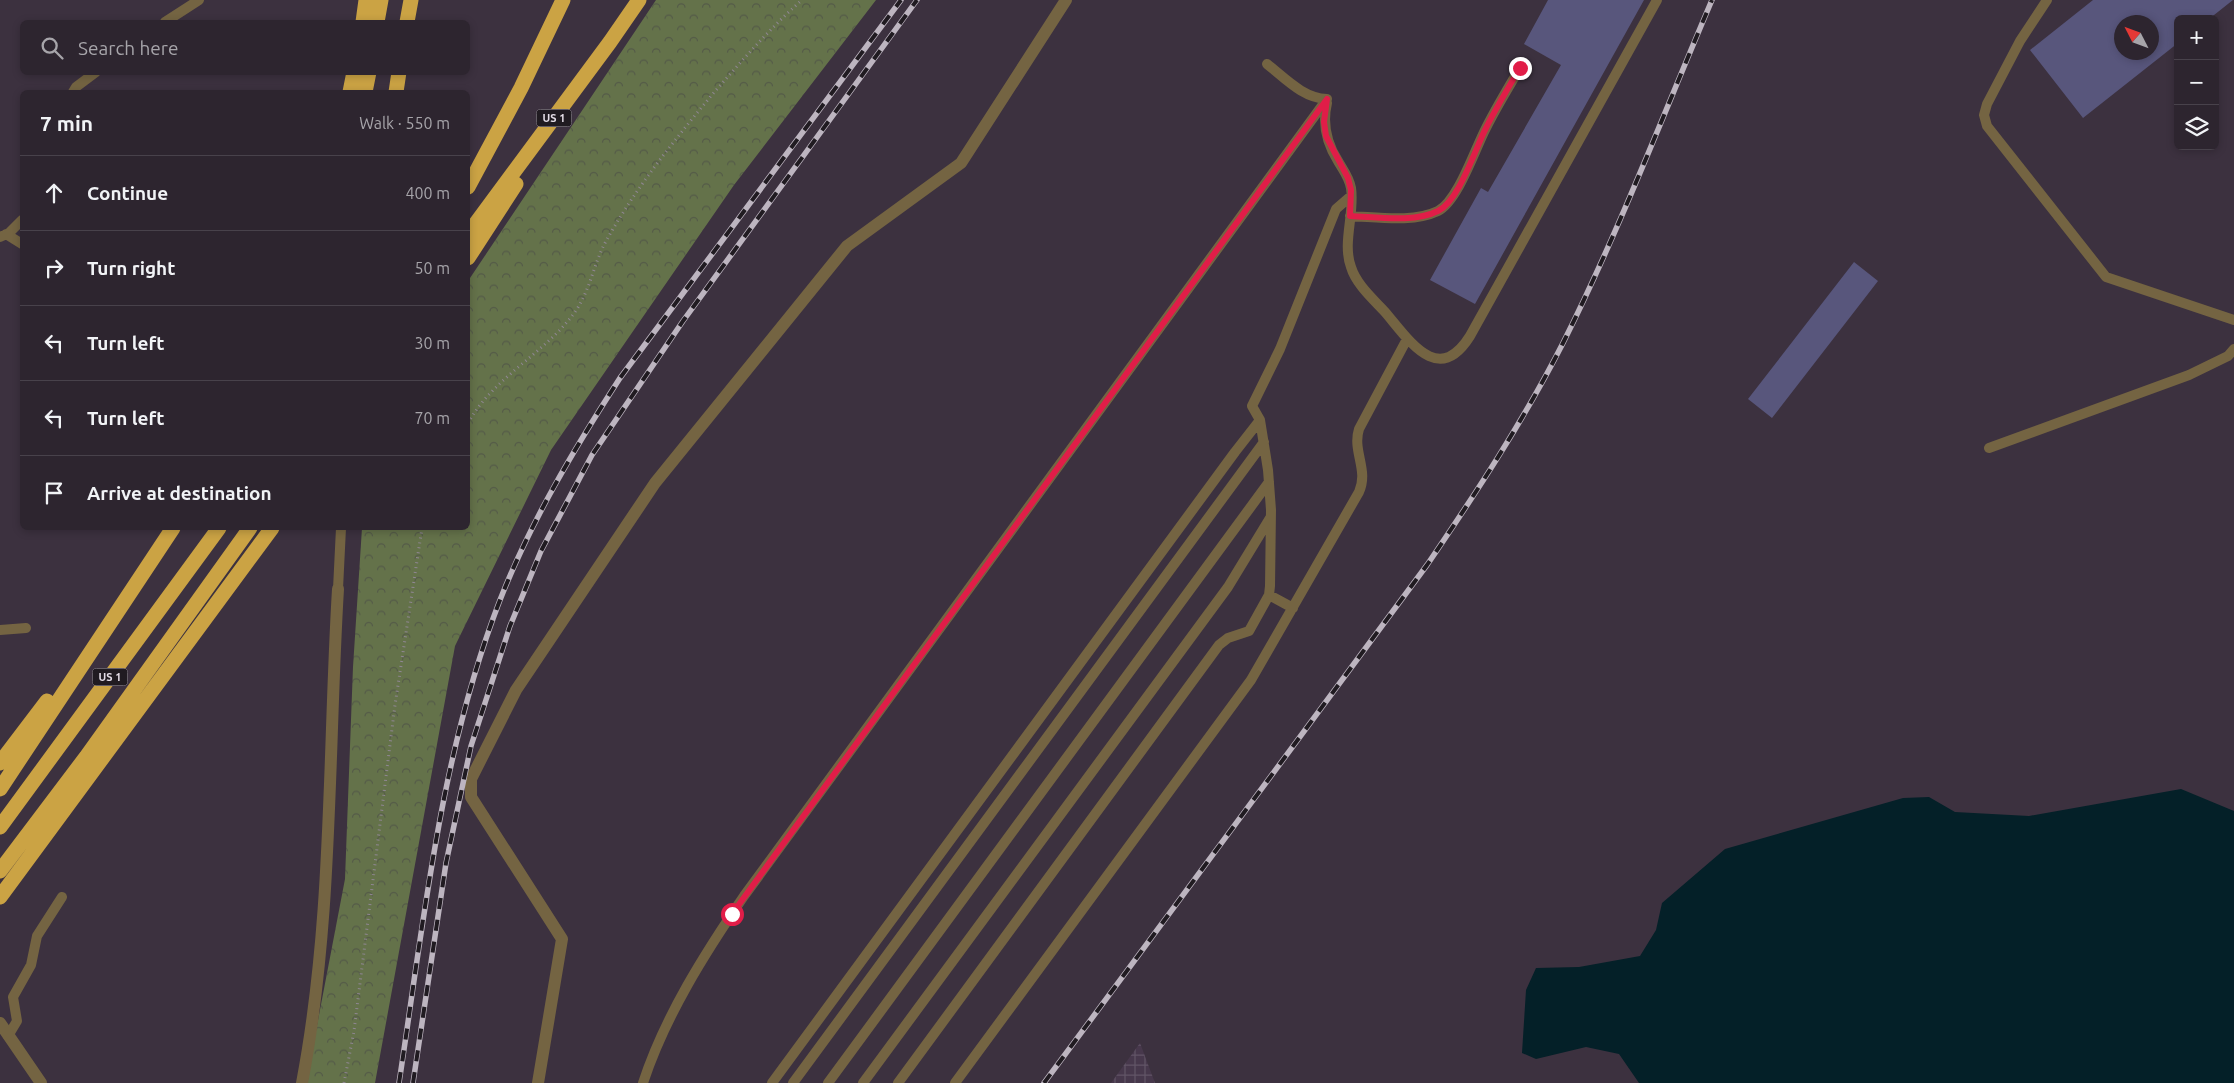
<!DOCTYPE html>
<meta charset="utf-8">
<style>
body{margin:0;font-family:Ubuntu,sans-serif;background:#352d37;color:#f1f3f6}
.controls{position:absolute;right:15px;top:15px;display:grid;overflow:hidden;border-radius:8px;box-shadow:0 2px 8px #0003}
.controls button{width:45px;height:45px;display:grid;place-items:center;padding:0;border:0;border-bottom:1px solid #48424b;background:#2d252f;color:#f1f3f6;font:25px sans-serif}
.compass{position:absolute;left:2114px;top:15px;width:45px;height:45px;border-radius:50%;background:#2d252f;box-shadow:0 2px 8px #0003;rotate:312deg}
.stop{position:absolute;width:15px;height:15px;margin:-11px;border:4px solid #e11d48;border-radius:50%;background:#fff}
.stop.end{background:#e11d48;border-color:#fff;box-shadow:0 1px 5px #0008}
.list{margin:0;padding:0;list-style:none}
h2{display:flex;justify-content:space-between;align-items:center;height:65px;margin:0;padding:0 20px;font-size:21px}
h2 small{font-size:16px;font-weight:400;color:#a7a5aa}
.list li{display:grid;grid-template-columns:32px 1fr auto;gap:15px;align-items:center;box-sizing:border-box;height:75px;padding:0 20px;border-top:1px solid #48424b}
.list b{display:block;font-size:19px;white-space:nowrap}
.list em{font-size:16px;font-style:normal;color:#a7a5aa}
.icon{flex:none;width:28px;height:28px;fill:none;stroke:currentColor;stroke-width:2;stroke-linecap:round;stroke-linejoin:round}
.map{position:relative;flex:none;width:2234px;height:1083px;overflow:hidden}
.search{position:absolute;background:#2d252f;box-shadow:0 2px 8px #0003;left:20px;top:20px;width:450px;height:55px;display:flex;align-items:center;gap:12px;box-sizing:border-box;padding:0 18px;border-radius:8px;color:#a7a5aa;font-size:19px}
.panel{position:absolute;background:#2d252f;box-shadow:0 2px 8px #0003;left:20px;top:90px;width:450px;height:440px;border-radius:8px}
.map>svg:first-child{display:block}
.industrial{fill:url(#industrial-grid)}
.forest{fill:url(#forest-crowns)}
.water{fill:#042028}
.building{fill:#58567c;fill-rule:evenodd}
.lines{fill:none;stroke-linecap:round;stroke-linejoin:round}
.path{stroke:#908793;stroke-width:3;stroke-dasharray:1 4;stroke-linecap:butt}
.service{stroke:#746442;stroke-width:10}
.minor{stroke:#746442;stroke-width:12}
.motorway{stroke:#cba344;stroke-width:15}
.rail-casing{stroke:#bdb5c0;stroke-width:5.5}
.rail{stroke:#201b21;stroke-width:4;stroke-dasharray:11;stroke-linecap:butt}
.route{stroke:#e11d48;stroke-width:6}
.labels{text-anchor:middle;stroke-width:4;stroke-linejoin:round;paint-order:stroke}
.shield{fill:#201b21;stroke:#a9a3ac;stroke-width:1}
.shield-label{font-size:11px;font-weight:bold;fill:#e4dde7}
</style>
<div class="map">
<svg width="2234" height="1083" viewBox="0 0 2234 1083">
<defs>
<pattern id="industrial-grid" width="8" height="8" patternUnits="userSpaceOnUse" patternTransform="scale(1.25)"><rect width="8" height="8" fill="#47384c"/><path d="M0 4h8M4 0v8" fill="none" stroke="#615466"/></pattern>
<pattern id="forest-crowns" width="20" height="18" patternUnits="userSpaceOnUse" patternTransform="scale(1.25)"><rect width="20" height="18" fill="#64724a"/><path d="M2 6a3 3 0 1 1 6 0M12 15a3 3 0 1 1 6 0" fill="none" stroke="#545a48"/></pattern>
</defs>
<rect width="100%" height="100%" fill="#3c313f"/>
<!-- industrial -->
<path class="industrial" d="M 1140,1043 L 1155,1083 L 1111,1083 Z"/>
<!-- forest -->
<path class="forest" d="M 656,0 L 876,0 L 734,185 L 551,450 L 455,646 L 375,1083 L 306,1083 L 345,879 L 353,667 L 362,528 L 468,528 L 468,281 Z"/>
<!-- water -->
<path class="water" d="M 2181,789 L 2234,811 L 2234,1083 L 1639,1083 L 1619,1054 L 1586,1047 L 1536,1059 L 1522,1053 L 1526,990 L 1536,968 L 1579,967 L 1640,956 L 1656,930 L 1662,903 L 1725,849 L 1903,798 L 1929,797 L 1955,812 L 2029,816 Z"/>
<!-- building -->
<path class="building" d="M 1548,0 L 1644,0 L 1475,304 L 1430,280 L 1481,188 L 1488,192 L 1561,65 L 1524,44 Z
M 2093,0 L 2233,0 L 2209,19 L 2178,19 L 2178,43 L 2083,118 L 2030,50 ZM 2122,22 L 2152,22 L 2152,52 L 2122,52 Z
M 1854,262 L 1878,281 L 1772,418 L 1748,399 Z"/>
<g class="lines">
<!-- path -->
<path class="path" d="M 468,423 C 494,376 549,351 577,309 C 590,289 594,264 605,243 C 634,190 673,142 711,96 C 740,63 769,29 802,0
M 344,1083 L 354,1031 L 395,705 L 422,528"/>
<!-- service -->
<path class="service" d="M 2047,0 L 2020,41 L 1987,104 L 1984,115 L 1987,126 L 2106,277 L 2234,320
M 165,22 L 199,0
M 1267,64 C 1286,79 1303,98 1327,99
M 73,92 L 76,87 L 96,72
M 1327,103 C 1322,124 1326,142 1338,161 C 1343,170 1349,177 1351,188 C 1355,213 1342,243 1351,267 C 1356,284 1373,299 1385,312 C 1409,340 1438,387 1470,336 L 1657,0
M 1350,216 C 1377,217 1413,223 1438,211 C 1458,201 1475,149 1486,128 C 1496,108 1508,88 1520,68
M 6,234 L 22,244
M 0,237 L 9,233 L 22,220
M 1989,448 L 2189,375 L 2228,356 L 2234,349
M 338,589 L 341,528
M 1269,595 L 1293,608
M 0,630 L 26,628
M 8,1036 L 17,1021 L 13,997 L 31,965 L 37,936 L 62,897
M 643,1083 C 665,1016 705,953 744,896 L 1327,99
M 772,1083 L 1235,452 L 1260,420
M 793,1083 L 1264,442
M 828,1083 L 1269,482
M 863,1083 L 1228,587 L 1270,518
M 898,1083 L 1219,645 L 1228,638 L 1249,631 L 1269,595 L 1270,586 L 1271,510 L 1268,470 L 1260,420 L 1252,406 L 1280,349 L 1336,209 L 1351,196
M 955,1083 L 1251,680 L 1359,492 C 1369,470 1352,451 1359,429 L 1407,339"/>
<!-- minor -->
<path class="minor" d="M 0,1023 L 41,1083
M 302,1083 C 333,920 328,754 338,589
M 538,1083 L 562,939 L 471,797 L 471,779 L 516,690 L 655,483 L 847,246 L 961,163 L 1066,0"/>
<!-- motorway -->
<path class="motorway" d="M 363,22 L 366,0
M 377,22 L 381,0
M 407,22 L 411,0
M 350,92 L 354,72
M 365,92 L 369,72
M 396,92 L 399,72
M 468,187 L 521,88 L 563,0
M 468,234 L 610,42 L 639,0
M 468,258 L 516,184
M 0,763 L 47,701
M 0,789 L 173,528
M 0,827 L 219,528
M 0,871 L 86,757 L 250,528
M 0,897 L 272,528"/>
<!-- rail casing -->
<g class="rail-casing">
<path id="rail" d="M 399,1083 C 424,920 440,755 500,600 C 531,521 574,449 620,378 L 901,0
M 413,1083 L 446,863 L 471,746 L 510,626 L 541,551 L 592,455 L 683,321 L 917,0
M 1044,1083 L 1427,565 C 1476,493 1524,420 1563,343 C 1619,231 1663,115 1712,0"/>
</g>
<!-- rail -->
<use href="#rail" class="rail"/>
</g>
<g class="lines">
<!-- route -->
<path class="route" d="M 732,914 L 1327,99 L 1324,122 L 1326,136 L 1348,178 L 1351,190 L 1350,216 C 1377,217 1414,223 1438,211 C 1459,201 1475,149 1486,128 C 1496,108 1508,88 1520,68"/>
</g>
<g class="labels">
<!-- shield labels -->
<g class="shield">
<rect x="536.5" y="109.5" width="35" height="17" rx="4"/>
<rect x="92.5" y="668.5" width="35" height="17" rx="4"/>
</g>
<g class="shield-label">
<text x="554" y="122">US 1</text>
<text x="110" y="681">US 1</text>
</g>
</g>
</svg>
<div class="controls">
<button>+</button>
<button>−</button>
<button><svg class="icon" aria-label="layers" viewBox="0 0 24 24"><path d="M12 4l9 5-9 5-9-5zM3 14l9 5 9-5"/></svg></button>
</div>
<svg class="compass" viewBox="-18 -18 36 36"><path d="M0-13l5 13h-10z" fill="#e53935"/><path d="M0 13l5-13h-10z" fill="#a7a5aa"/></svg>
<div class="stop" style="left:732px;top:914px"></div>
<div class="stop end" style="left:1520px;top:68px"></div>
<div class="search"><svg class="icon" aria-label="search" viewBox="0 0 24 24"><circle cx="10" cy="10" r="6"/><path d="M15 15l6 6"/></svg>Search here</div>
<section class="panel">
<h2>7 min<small>Walk · 550 m</small></h2>
<ul class="list">
<li><svg class="icon" aria-label="ahead" viewBox="0 0 24 24"><path d="M12 20V5M6 11l6-6 6 6"/></svg><div><b>Continue</b></div><em>400 m</em></li>
<li><svg class="icon" aria-label="right" viewBox="0 0 24 24"><path d="M7 20v-9h11M14 6l5 5-5 5"/></svg><div><b>Turn right</b></div><em>50 m</em></li>
<li><svg class="icon" aria-label="left" viewBox="0 0 24 24"><path d="M17 20v-9H6M10 6l-5 5 5 5"/></svg><div><b>Turn left</b></div><em>30 m</em></li>
<li><svg class="icon" aria-label="left" viewBox="0 0 24 24"><path d="M17 20v-9H6M10 6l-5 5 5 5"/></svg><div><b>Turn left</b></div><em>70 m</em></li>
<li><svg class="icon" aria-label="arrive" viewBox="0 0 24 24"><path d="M6 21V4h12l-3 4 3 4H6"/></svg><div><b>Arrive at destination</b></div></li>
</ul>
</section>
</div>
